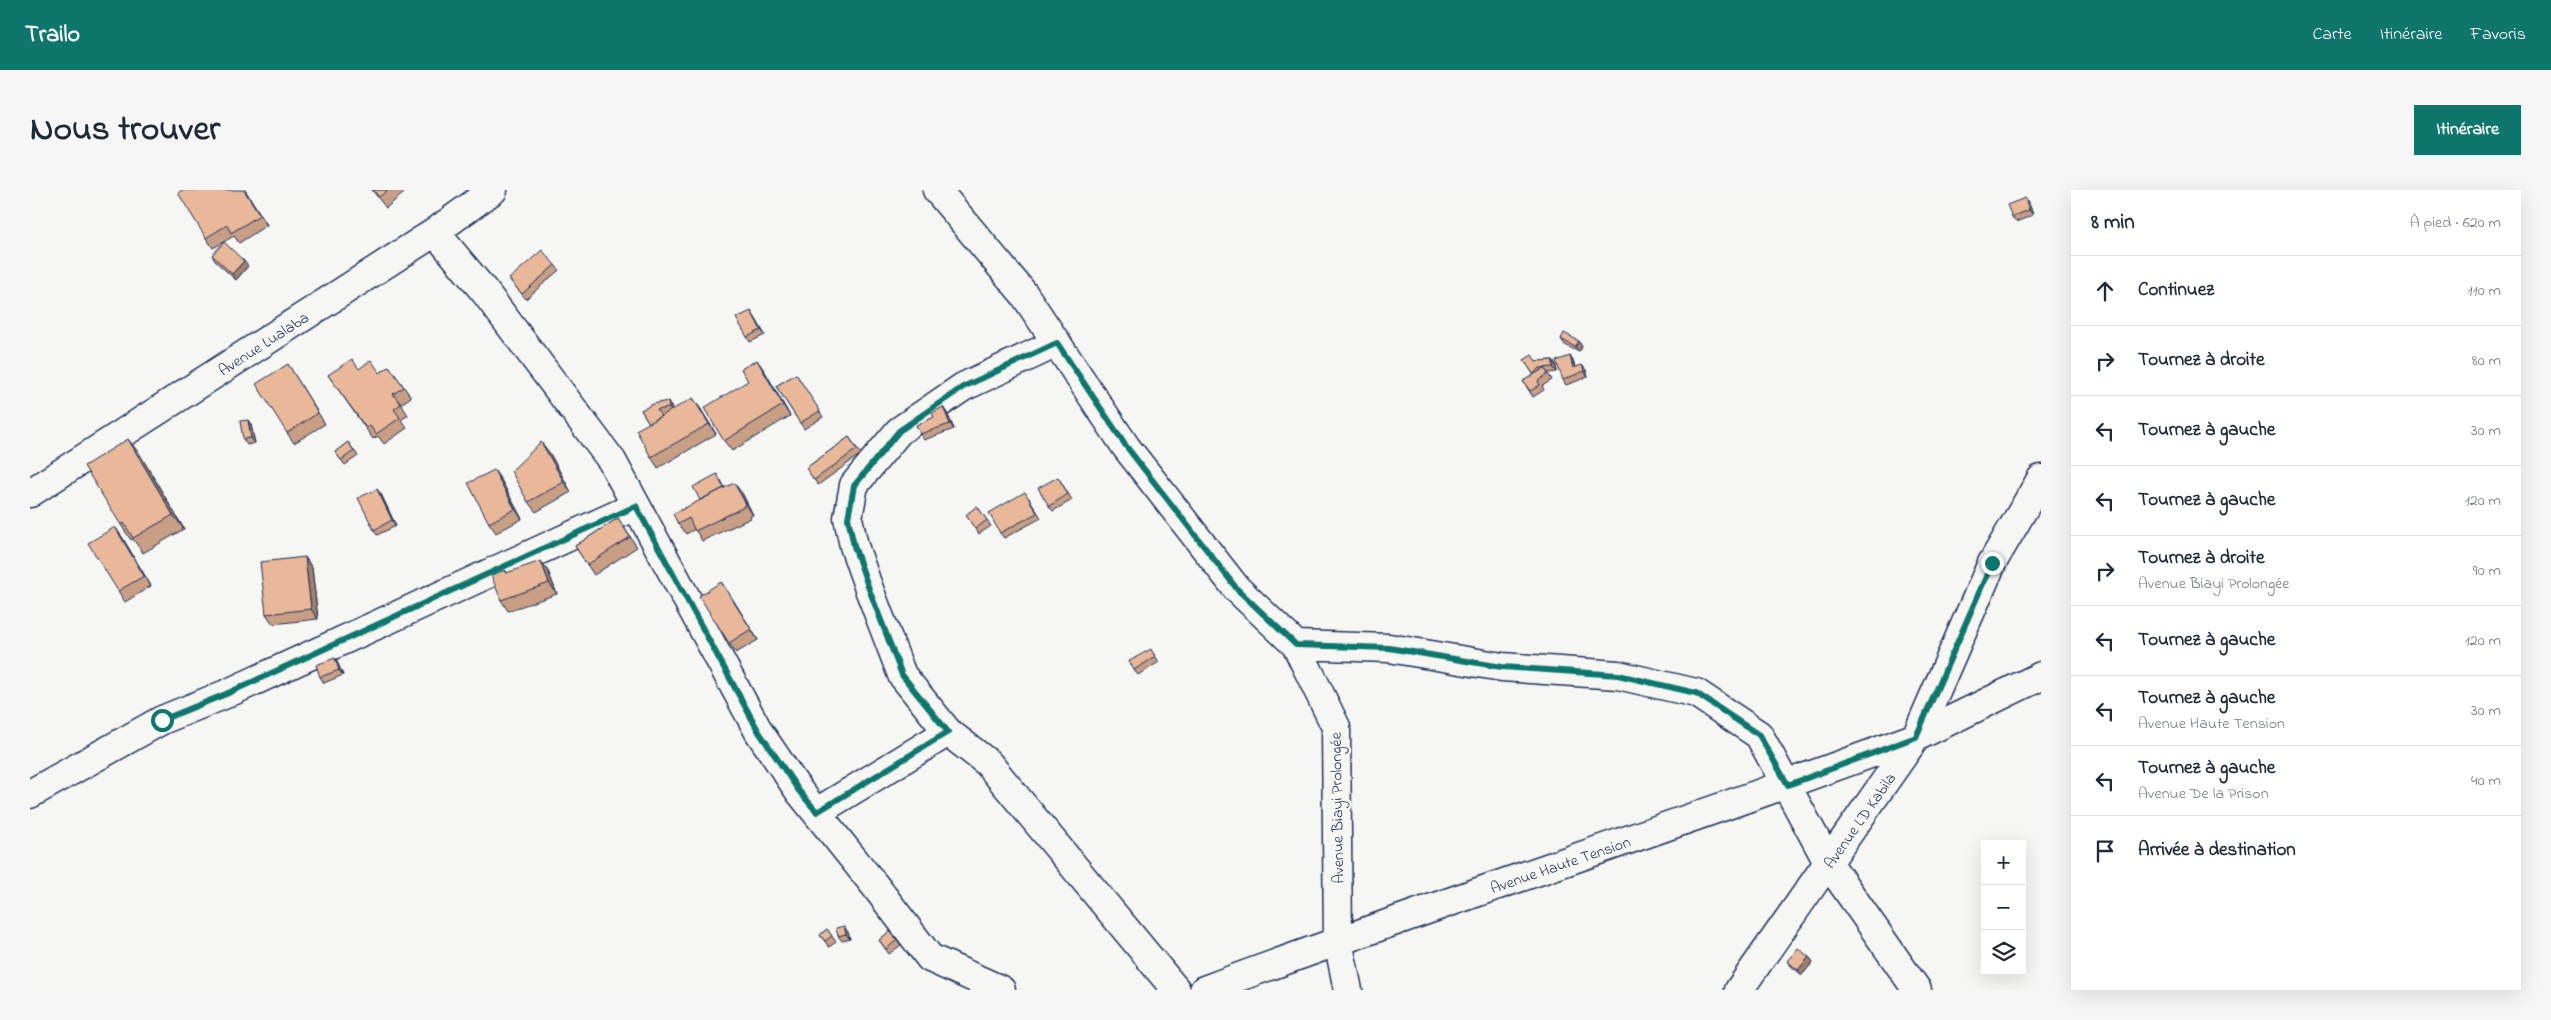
<!DOCTYPE html>
<html lang="fr">
<meta charset="utf-8">
<style>
body{margin:0;font-family:"Indie Flower",sans-serif;background:#f6f6f7;color:#1f2937}
.controls{position:absolute;right:15px;bottom:15px;display:grid;overflow:hidden;border-radius:0px;box-shadow:0 5px 20px #0002}
.controls button{width:45px;height:45px;display:grid;place-items:center;padding:0;border:0;border-bottom:1px solid #e0e1e3;background:#fff;color:#1f2937;font:25px sans-serif}
.stop{position:absolute;width:15px;height:15px;margin:-11px;border:4px solid #0f766e;border-radius:50%;background:#fff}
.stop.end{background:#0f766e;border-color:#fff;box-shadow:0 1px 5px #0008}
.list{margin:0;padding:0;list-style:none}
h2{display:flex;justify-content:space-between;align-items:center;height:65px;margin:0;padding:0 20px;font-size:21px}
h2 small{font-size:16px;font-weight:400;color:#747a83}
.list li{display:grid;grid-template-columns:32px 1fr auto;gap:15px;align-items:center;box-sizing:border-box;height:70px;padding:0 20px;border-top:1px solid #e0e1e3}
.list b{display:block;font-size:19px;white-space:nowrap}
.list p{margin:0;font-size:16px;white-space:nowrap;color:#747a83}
.list em{font-size:16px;font-style:normal;color:#747a83}
.icon{flex:none;width:28px;height:28px;fill:none;stroke:currentColor;stroke-width:2;stroke-linecap:round;stroke-linejoin:round}
.map{position:relative;flex:none;width:2011px;height:800px;overflow:hidden;border-radius:0px}
header{display:flex;align-items:center;gap:30px;box-sizing:border-box;height:70px;padding:0 25px;background:#0f766e;color:#fff}
header strong{font-size:24px}
nav{display:flex;gap:28px;margin-inline-start:auto;font-size:18px}
.intro{display:flex;align-items:center;justify-content:space-between;box-sizing:border-box;height:120px;padding:0 30px}
h1{margin:0;font-size:35px}
.button{padding:12px 22px;border-radius:0px;background:#0f766e;color:#fff;font-size:18px;font-weight:700}
main{display:flex;gap:30px;padding:0 30px}
aside{flex:1;background:#fff;border-radius:0px;box-shadow:0 5px 20px #0002}
.map>svg:first-child{display:block}
.lines{fill:none;stroke-linecap:round;stroke-linejoin:round}
.minor-casing{stroke:#1b2f5e;stroke-width:31}
.minor{stroke:#f6f6f2;stroke-width:28}
.wall{fill:#c89e84;stroke:#1b2f5e}
.shaded-wall{fill:#a2816b;stroke:#1b2f5e}
.building{fill:#e8b899;stroke:#1b2f5e}
.route{stroke:#0f766e;stroke-width:6}
.labels{text-anchor:middle;stroke-width:5;stroke-linejoin:round;paint-order:stroke}
.street-label{font-size:16px;fill:#1b2f5e;stroke:#f6f6f2}
</style>
<header>
<strong>Trailo</strong>
<nav><a>Carte</a><a>Itinéraire</a><a>Favoris</a></nav>
</header>
<div class="intro"><h1>Nous trouver</h1><a class="button">Itinéraire</a></div>
<main>
<div class="map">
<svg width="2011" height="800" viewBox="0 0 2011 800">
<rect width="100%" height="100%" fill="#f6f6f2"/>
<filter id="ink" filterUnits="userSpaceOnUse"><feTurbulence type="fractalNoise" baseFrequency=".02" numOctaves="2"/><feDisplacementMap in="SourceGraphic" scale="10" xChannelSelector="R" yChannelSelector="G"/><feConvolveMatrix kernelMatrix="1 2 1 2 8 2 1 2 1" color-interpolation-filters="sRGB"/></filter>
<g filter="url(#ink)">
<g class="lines">
<!-- minor casing -->
<g class="minor-casing">
<path id="minor" d="M 907,0 L 994,104 L 1096,257 L 1207,399 L 1266,455 L 1306,537 L 1308,751 L 1318,800
M 405,42 L 455,102 L 582,271 L 729,542 L 769,601 L 846,697 L 900,768 L 971,800
M 0,303 L 405,42 L 463,0
M 1266,455 L 1359,458 L 1472,477 L 1588,485 L 1666,503 L 1729,545 L 1799,674 L 1887,800
M 918,542 L 872,485 L 839,399 L 824,356 L 818,328 L 824,295 L 869,241 L 933,197 L 1027,153
M 0,604 L 132,530 L 196,504 L 606,316
M 787,622 L 918,542 L 958,573 L 1146,800
M 1174,800 C 1410,712 1650,635 1886,547 L 1962,373 L 2011,289
M 1709,800 L 1886,547 L 2011,486"/>
</g>
<!-- minor -->
<use href="#minor" class="minor"/>
</g>
<!-- wall -->
<path class="wall" d="M 215,0 L 237,35 L 209,53 L 204,46 L 183,58 L 176,48 Z
M 342,0 L 372,0 L 374,3 L 356,18 Z
M 1995,8 L 1999,13 L 2003,25 L 1986,32 L 1982,27 Z
M 182,65 L 218,76 L 206,90 L 185,71 Z
M 525,75 L 529,80 L 496,109 L 479,89 Z
M 724,126 L 735,145 L 720,152 L 717,147 Z
M 1531,149 L 1552,157 L 1549,162 L 1535,155 Z
M 1540,166 L 1543,171 L 1545,177 L 1556,180 L 1558,187 L 1536,195 L 1533,190 Z
M 1494,170 L 1506,171 L 1523,170 L 1526,175 L 1527,182 L 1518,183 L 1522,190 L 1512,196 L 1514,200 L 1503,207 L 1493,191 L 1504,185 Z
M 258,174 L 295,234 L 264,253 L 257,243 Z
M 359,176 L 381,207 L 371,214 L 378,225 L 371,230 L 377,238 L 354,254 L 348,246 L 343,249 L 298,185 L 329,179 L 350,183 Z
M 734,180 L 760,226 L 702,261 L 694,251 L 718,191 Z
M 766,184 L 793,227 L 774,239 L 746,196 Z
M 641,216 L 642,220 L 670,218 L 686,244 L 628,278 L 621,267 L 619,233 L 611,220 Z
M 917,223 L 924,239 L 894,250 L 890,244 Z
M 218,230 L 221,235 L 225,253 L 217,255 L 213,249 Z
M 819,247 L 831,264 L 788,295 L 776,278 Z
M 318,252 L 328,266 L 315,275 L 305,262 Z
M 519,262 L 541,302 L 506,322 L 498,312 Z
M 109,263 L 154,339 L 113,363 L 103,349 L 101,350 L 91,335 Z
M 464,280 L 471,290 L 492,329 L 466,343 L 459,333 Z
M 1028,287 L 1042,310 L 1023,321 L 1019,316 Z
M 691,290 L 695,298 L 712,303 L 723,325 L 720,326 L 721,328 L 672,351 L 665,339 L 656,344 L 648,334 Z
M 351,304 L 366,336 L 347,345 L 344,340 Z
M 999,308 L 1011,328 L 974,348 L 970,343 Z
M 947,316 L 961,336 L 949,344 L 936,325 Z
M 588,328 L 607,357 L 564,385 L 545,356 Z
M 85,337 L 92,347 L 121,396 L 95,412 L 88,401 Z
M 275,367 L 282,378 L 288,429 L 243,434 L 236,424 Z
M 475,380 L 478,383 L 518,381 L 527,404 L 478,421 L 471,410 Z
M 691,392 L 728,450 L 706,463 L 699,453 Z
M 1124,464 L 1129,472 L 1108,485 L 1104,480 Z
M 305,468 L 308,474 L 313,485 L 294,493 L 290,487 Z
M 797,739 L 806,752 L 799,757 L 790,745 Z
M 860,741 L 871,755 L 859,764 L 849,750 Z
M 818,742 L 820,749 L 812,751 L 808,746 Z
M 1779,767 L 1783,772 L 1772,785 L 1761,776 L 1757,771 Z"/>
<!-- shaded-wall -->
<path class="shaded-wall" d="M 214,0 L 215,0 L 237,35 L 230,25 Z
M 1995,8 L 1999,13 L 2003,25 L 1999,20 Z
M 214,71 L 218,76 L 206,90 L 202,84 Z
M 721,121 L 724,126 L 735,145 L 731,140 Z
M 1549,151 L 1552,157 L 1549,162 L 1545,157 Z
M 1540,166 L 1543,171 L 1547,183 L 1543,178 Z
M 727,170 L 734,180 L 760,226 L 753,215 Z
M 1523,170 L 1526,175 L 1527,182 L 1523,177 Z
M 1552,175 L 1556,180 L 1558,187 L 1554,181 Z
M 663,208 L 670,218 L 686,244 L 679,234 Z
M 638,211 L 641,216 L 643,223 L 639,218 Z
M 913,217 L 917,223 L 924,239 L 920,234 Z
M 218,230 L 221,235 L 225,253 L 221,248 Z
M 98,249 L 109,263 L 154,339 L 143,325 Z
M 511,252 L 519,262 L 541,302 L 534,292 Z
M 464,280 L 471,290 L 492,329 L 485,319 Z
M 704,293 L 712,303 L 723,325 L 716,314 Z
M 347,299 L 351,304 L 366,336 L 362,330 Z
M 85,337 L 92,347 L 121,396 L 114,386 Z
M 275,367 L 282,378 L 288,429 L 281,419 Z
M 511,371 L 518,381 L 527,404 L 519,393 Z
M 691,392 L 699,403 L 728,450 L 721,439 Z
M 305,468 L 308,474 L 313,485 L 309,480 Z
M 814,736 L 818,742 L 820,749 L 816,744 Z
M 1779,767 L 1783,772 L 1772,785 L 1768,780 Z"/>
<!-- building -->
<path class="building" d="M 152,0 L 214,0 L 230,25 L 201,43 L 197,35 L 176,48 L 148,3 Z
M 343,0 L 358,0 L 349,7 Z
M 1995,8 L 1999,20 L 1982,27 L 1977,15 Z
M 194,52 L 214,71 L 202,84 L 182,65 Z
M 512,60 L 525,75 L 492,104 L 479,89 Z
M 721,121 L 731,140 L 717,147 L 706,128 Z
M 1534,143 L 1549,151 L 1545,157 L 1531,149 Z
M 1502,165 L 1506,171 L 1523,170 L 1523,177 L 1510,178 L 1503,184 L 1494,170 Z
M 1540,166 L 1543,178 L 1552,175 L 1554,181 L 1533,190 L 1526,171 Z
M 322,169 L 329,179 L 341,170 L 350,183 L 359,176 L 374,197 L 363,204 L 371,214 L 364,219 L 370,228 L 346,244 L 340,236 L 336,238 L 298,185 Z
M 727,170 L 753,215 L 694,251 L 674,218 L 718,191 L 711,179 Z
M 258,174 L 288,223 L 257,243 L 226,194 Z
M 1515,178 L 1518,184 L 1508,191 L 1510,195 L 1500,201 L 1493,191 Z
M 766,184 L 790,221 L 770,233 L 746,196 Z
M 663,208 L 679,234 L 621,267 L 606,240 Z
M 638,211 L 639,218 L 627,220 L 631,226 L 619,233 L 611,220 L 623,214 Z
M 913,217 L 920,234 L 890,244 L 886,235 L 904,227 L 902,223 Z
M 218,230 L 221,248 L 213,249 L 210,231 Z
M 819,247 L 827,259 L 784,290 L 776,278 Z
M 98,249 L 143,325 L 103,348 L 94,333 L 91,335 L 54,276 Z
M 318,252 L 324,261 L 311,270 L 305,262 Z
M 511,252 L 534,292 L 498,312 L 481,281 Z
M 464,280 L 485,319 L 459,333 L 438,293 Z
M 687,284 L 694,298 L 670,310 L 663,297 Z
M 1028,287 L 1038,304 L 1019,316 L 1008,298 Z
M 704,293 L 716,314 L 713,316 L 714,317 L 665,341 L 659,328 L 648,334 L 643,324 Z
M 347,299 L 362,330 L 344,340 L 328,308 Z
M 995,302 L 1007,323 L 970,343 L 959,323 Z
M 947,316 L 957,330 L 945,339 L 936,325 Z
M 588,328 L 600,347 L 557,375 L 545,356 Z
M 85,337 L 114,386 L 88,401 L 58,353 Z
M 275,367 L 281,419 L 236,424 L 230,372 Z
M 511,371 L 519,393 L 471,410 L 461,385 L 475,380 L 476,383 Z
M 691,392 L 721,439 L 699,453 L 669,406 Z
M 1121,459 L 1125,467 L 1104,480 L 1099,471 Z
M 305,468 L 309,480 L 290,487 L 286,475 Z
M 814,736 L 816,744 L 808,746 L 806,738 Z
M 797,739 L 802,746 L 795,751 L 790,745 Z
M 860,741 L 867,750 L 856,759 L 849,750 Z
M 1768,758 L 1779,767 L 1768,780 L 1757,771 Z"/>
</g>
<g class="lines" filter="url(#ink)">
<!-- route -->
<path class="route" d="M 132,530 L 196,504 L 606,316 L 729,542 L 769,601 L 787,622 L 918,542 L 872,485 L 839,399 L 824,356 L 818,328 L 824,296 L 869,241 L 933,197 L 1027,153 L 1096,256 L 1207,399 L 1266,455 L 1359,458 L 1472,477 L 1588,485 L 1666,503 L 1729,545 L 1758,595 L 1886,547 L 1962,373"/>
</g>
<g class="labels">
<!-- street labels -->
<g class="street-label">
<text transform="translate(233 153) rotate(-33)" y="6">Avenue Lualaba</text>
<text transform="translate(1306 618) rotate(-91)" y="6">Avenue Biayi Prolongée</text>
<text transform="translate(1829 630) rotate(-55)" y="6">Avenue LD Kabila</text>
<text transform="translate(1530 674) rotate(-19)" y="6">Avenue Haute Tension</text>
</g>
</g>
</svg>
<div class="controls">
<button>+</button>
<button>−</button>
<button><svg class="icon" aria-label="layers" viewBox="0 0 24 24"><path d="M12 4l9 5-9 5-9-5zM3 14l9 5 9-5"/></svg></button>
</div>
<div class="stop" style="left:132px;top:530px"></div>
<div class="stop end" style="left:1962px;top:373px"></div>
</div>
<aside>
<h2>8 min<small>À pied · 620 m</small></h2>
<ul class="list">
<li><svg class="icon" aria-label="ahead" viewBox="0 0 24 24"><path d="M12 20V5M6 11l6-6 6 6"/></svg><div><b>Continuez</b></div><em>110 m</em></li>
<li><svg class="icon" aria-label="right" viewBox="0 0 24 24"><path d="M7 20v-9h11M14 6l5 5-5 5"/></svg><div><b>Tournez à droite</b></div><em>80 m</em></li>
<li><svg class="icon" aria-label="left" viewBox="0 0 24 24"><path d="M17 20v-9H6M10 6l-5 5 5 5"/></svg><div><b>Tournez à gauche</b></div><em>30 m</em></li>
<li><svg class="icon" aria-label="left" viewBox="0 0 24 24"><path d="M17 20v-9H6M10 6l-5 5 5 5"/></svg><div><b>Tournez à gauche</b></div><em>120 m</em></li>
<li><svg class="icon" aria-label="right" viewBox="0 0 24 24"><path d="M7 20v-9h11M14 6l5 5-5 5"/></svg><div><b>Tournez à droite</b><p>Avenue Biayi Prolongée</p></div><em>90 m</em></li>
<li><svg class="icon" aria-label="left" viewBox="0 0 24 24"><path d="M17 20v-9H6M10 6l-5 5 5 5"/></svg><div><b>Tournez à gauche</b></div><em>120 m</em></li>
<li><svg class="icon" aria-label="left" viewBox="0 0 24 24"><path d="M17 20v-9H6M10 6l-5 5 5 5"/></svg><div><b>Tournez à gauche</b><p>Avenue Haute Tension</p></div><em>30 m</em></li>
<li><svg class="icon" aria-label="left" viewBox="0 0 24 24"><path d="M17 20v-9H6M10 6l-5 5 5 5"/></svg><div><b>Tournez à gauche</b><p>Avenue De la Prison</p></div><em>40 m</em></li>
<li><svg class="icon" aria-label="arrive" viewBox="0 0 24 24"><path d="M6 21V4h12l-3 4 3 4H6"/></svg><div><b>Arrivée à destination</b></div></li>
</ul>
</aside>
</main>
